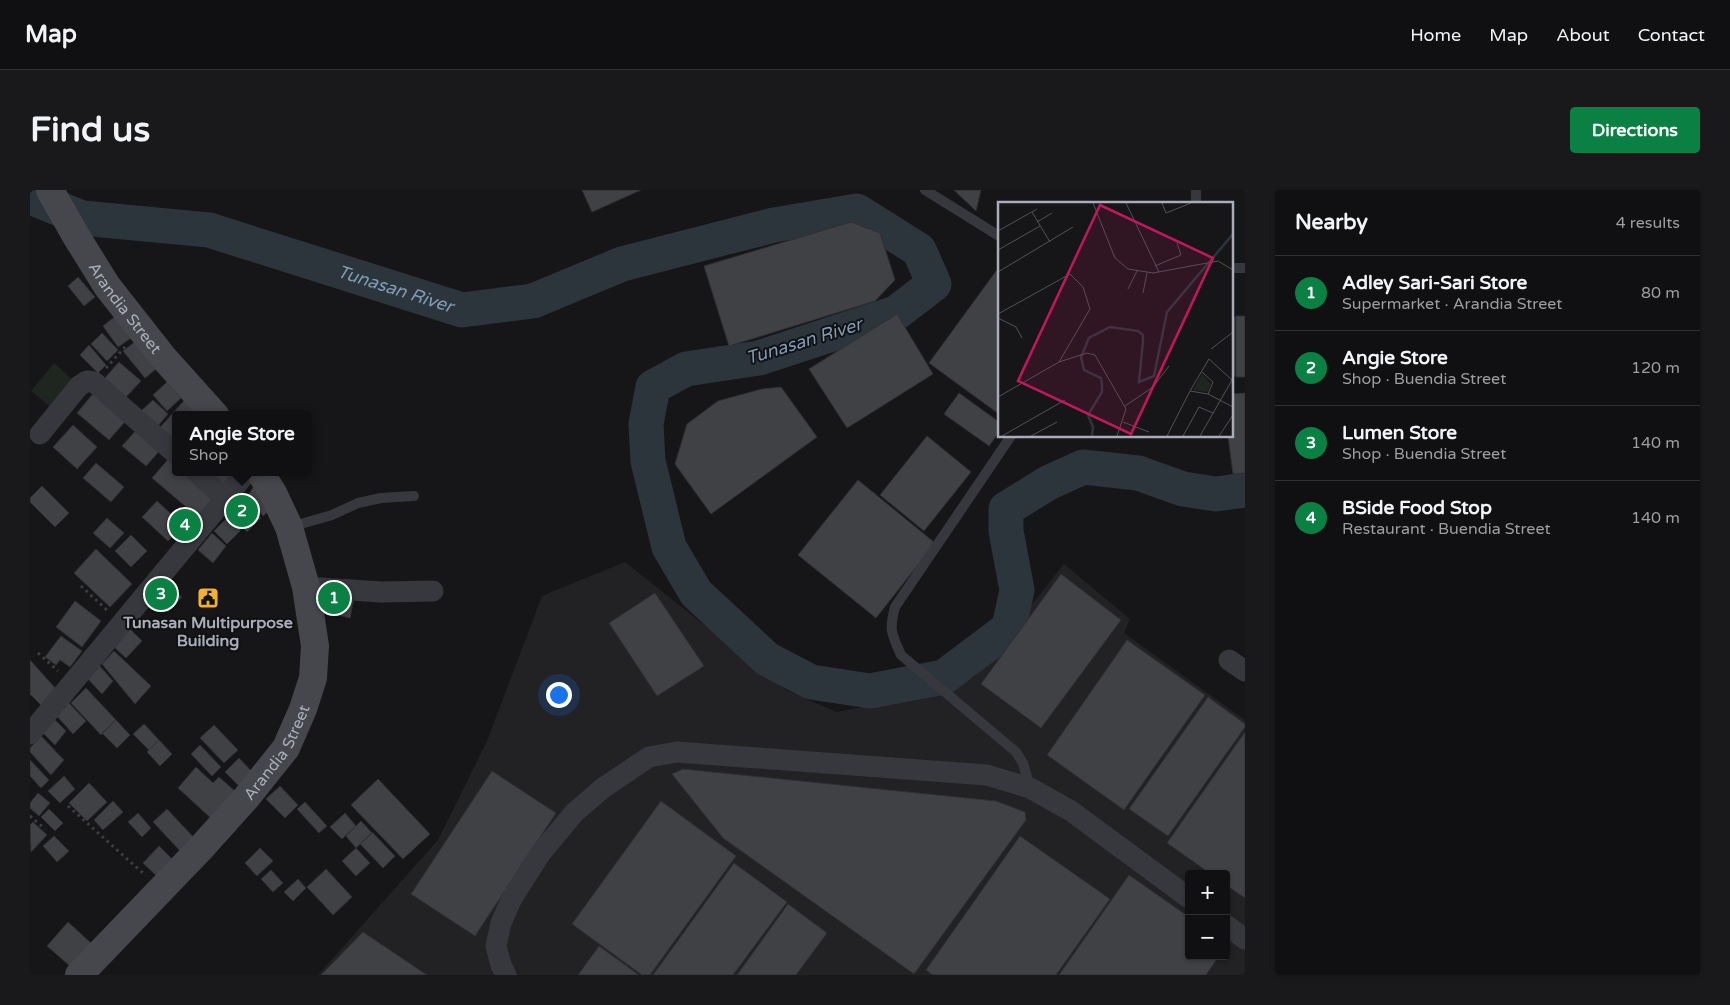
<!DOCTYPE html>
<meta charset="utf-8">
<style>
body{margin:0;font-family:"Varela Round",sans-serif;background:#19191b;color:#f1f3f6}
.controls{position:absolute;right:15px;bottom:15px;display:grid;overflow:hidden;border-radius:5px;box-shadow:0 1px 4px #0004}
.controls button{width:45px;height:45px;display:grid;place-items:center;padding:0;border:0;border-bottom:1px solid #303032;background:#101012;color:#f1f3f6;font:25px sans-serif}
.you{position:absolute;left:528px;top:504px;width:18px;height:18px;margin:-12px;border:4px solid #fff;border-radius:50%;background:#1a73e8;box-shadow:0 0 0 8px #1a73e833}
.badge{display:grid;place-items:center;width:32px;height:32px;border-radius:50%;background:#0b8043;color:#fff;font-size:16px;font-weight:700}
.pin{position:absolute;translate:-50% -50%;border:2px solid #fff;box-shadow:0 1px 5px #0006}
.popup{position:absolute;left:142px;top:221px;width:140px;height:65px;box-sizing:border-box;display:grid;place-content:center;border-radius:5px;background:#101012;filter:drop-shadow(0 1px 4px #0005);font-size:16px;white-space:nowrap;color:#9c9d9f}
.popup b{font-size:19px;color:#f1f3f6}
.popup::after{content:'';position:absolute;left:50%;top:100%;margin-left:-10px;border:10px solid transparent;border-top-color:#101012}
.list{margin:0;padding:0;list-style:none}
h2{display:flex;justify-content:space-between;align-items:center;height:65px;margin:0;padding:0 20px;font-size:21px}
h2 small{font-size:16px;font-weight:400;color:#9c9d9f}
.list li{display:grid;grid-template-columns:32px 1fr auto;gap:15px;align-items:center;box-sizing:border-box;height:75px;padding:0 20px;border-top:1px solid #303032}
.list b{display:block;font-size:19px;white-space:nowrap}
.list p{margin:0;font-size:16px;white-space:nowrap;color:#9c9d9f}
.list em{font-size:16px;font-style:normal;color:#9c9d9f}
.map{position:relative;flex:none;width:1215px;height:785px;overflow:hidden;border-radius:5px}
header{display:flex;align-items:center;gap:30px;box-sizing:border-box;height:70px;padding:0 25px;background:#101012;border-bottom:1px solid #303032}
header strong{font-size:24px}
nav{display:flex;gap:28px;margin-inline-start:auto;font-size:18px}
.intro{display:flex;align-items:center;justify-content:space-between;box-sizing:border-box;height:120px;padding:0 30px}
h1{margin:0;font-size:35px}
.button{padding:12px 22px;border-radius:5px;background:#0b8043;color:#fff;font-size:18px;font-weight:700}
main{display:flex;gap:30px;padding:0 30px}
aside{flex:1;background:#101012;border-radius:5px;box-shadow:0 1px 4px #0004}
.map>svg:first-child{display:block}
.built{fill:#222225;fill-rule:evenodd}
.green{fill:#1e261f}
.lines{fill:none;stroke-linecap:round;stroke-linejoin:round}
.river{stroke:#2c353c;stroke-width:35}
.building{fill:#404145;stroke:#303034}
.path{stroke:#3d3f44;stroke-width:3;stroke-dasharray:2.5 4;stroke-linecap:butt}
.lane{stroke:#37383d;stroke-width:10}
.street{stroke:#37383d;stroke-width:21}
.secondary{stroke:#45474d;stroke-width:28}
.labels{text-anchor:middle;stroke-width:4;stroke-linejoin:round;paint-order:stroke}
.street-label{font-size:16px;fill:#a8adb8;stroke:#111113}
.poi-label{font-size:16px;font-weight:bold;fill:#a8adb8;stroke:#111113}
.water-label{font-size:18px;font-style:italic;fill:#7f9bb3;stroke:#111113}
.inset-river{fill:none;stroke:#2c353c;stroke-width:2.5}
.inset-road{fill:none;stroke:#505258;stroke-width:1}
.view{fill:#c2185b;fill-opacity:0.15;stroke:#c2185b;stroke-width:2.5}
.inset-edge{fill:none;stroke:#a8adb8;stroke-width:2.5}
</style>
<header>
<strong>Map</strong>
<nav><a>Home</a><a>Map</a><a>About</a><a>Contact</a></nav>
</header>
<div class="intro"><h1>Find us</h1><a class="button">Directions</a></div>
<main>
<div class="map">
<svg width="1215" height="785" viewBox="0 0 1215 785">
<rect width="100%" height="100%" fill="#161618"/>
<!-- built -->
<path class="built" d="M 595,372 L 756,500 L 806,522 L 877,509 L 943,488 L 1034,374 L 1100,429 L 1094,443 L 1215,530 L 1215,785 L 288,785 L 408,650 L 457,551 L 512,406 ZM 1159,684 L 1196,684 L 1196,766 L 1159,766 Z"/>
<!-- green -->
<path class="green" d="M 24,173 L 46,193 L 23,219 L 1,201 Z"/>
<g class="lines">
<!-- river -->
<path class="river" id="s1" d="M 0,7 L 52,28 L 179,40 L 432,120 L 503,111 L 592,74 L 744,35 L 827,21 L 889,60 L 904,94 L 866,123 L 729,168 L 656,179 L 623,197 L 616,234 L 618,271 L 639,357 L 666,403 L 737,469 L 781,492 L 840,501 L 914,487 L 979,438 L 987,400 L 976,341 L 976,319 L 1018,293 L 1053,277 L 1108,283 L 1153,299 L 1186,304 L 1215,300"/>
</g>
<!-- building -->
<path class="building" d="M 552,0 L 611,0 L 562,22 Z
M 924,0 L 951,0 L 946,21 Z
M 821,32 L 850,43 L 865,90 L 845,111 L 699,156 L 674,76 Z
M 969,77 L 969,224 L 899,173 Z
M 48,87 L 65,107 L 54,116 L 38,96 Z
M 88,124 L 104,146 L 88,157 L 73,136 Z
M 867,124 L 903,184 L 817,238 L 779,179 Z
M 1206,126 L 1215,126 L 1215,187 L 1206,187 Z
M 1201,127 L 1205,127 L 1205,186 L 1201,186 Z
M 72,143 L 88,160 L 77,171 L 61,154 Z
M 110,148 L 131,175 L 115,188 L 93,161 Z
M 59,155 L 76,175 L 68,183 L 50,165 Z
M 89,172 L 111,191 L 95,208 L 74,189 Z
M 137,192 L 151,208 L 137,221 L 123,205 Z
M 751,197 L 787,247 L 681,324 L 645,274 L 657,234 L 688,211 L 732,199 Z
M 67,199 L 100,226 L 79,250 L 47,223 Z
M 929,203 L 969,232 L 969,242 L 959,256 L 914,224 Z
M 1215,203 L 1215,283 L 1203,284 L 1198,246 L 1201,246 L 1201,204 Z
M 159,205 L 179,225 L 146,225 L 146,260 L 126,242 Z
M 123,210 L 138,224 L 126,238 L 110,222 Z
M 43,235 L 67,257 L 47,279 L 23,257 Z
M 109,237 L 133,257 L 116,276 L 92,256 Z
M 897,246 L 941,282 L 894,341 L 850,305 Z
M 141,266 L 146,270 L 146,282 L 161,282 L 186,304 L 168,327 L 122,288 Z
M 66,273 L 94,297 L 81,312 L 53,288 Z
M 181,282 L 204,282 L 193,294 Z
M 828,290 L 905,353 L 846,428 L 768,365 Z
M 226,293 L 245,316 L 233,326 L 217,307 Z
M 12,296 L 39,323 L 25,337 L 0,312 L 0,308 Z
M 214,310 L 231,328 L 217,342 L 200,324 Z
M 127,311 L 153,335 L 138,351 L 112,327 Z
M 199,326 L 211,340 L 197,354 L 184,341 Z
M 77,328 L 94,343 L 80,358 L 63,343 Z
M 182,343 L 196,356 L 183,373 L 168,360 Z
M 101,345 L 117,361 L 101,377 L 85,361 Z
M 66,359 L 102,394 L 80,417 L 44,383 Z
M 1031,384 L 1091,430 L 1011,538 L 951,494 Z
M 136,393 L 152,407 L 138,422 L 122,408 Z
M 303,403 L 324,408 L 320,428 L 299,423 Z
M 625,403 L 674,476 L 627,506 L 579,433 Z
M 45,411 L 71,431 L 52,457 L 26,437 Z
M 98,437 L 112,451 L 96,468 L 85,458 Z
M 31,446 L 52,461 L 40,477 L 30,470 L 26,475 L 15,467 Z
M 1097,450 L 1175,505 L 1094,620 L 1017,565 Z
M 84,461 L 121,496 L 105,514 L 72,474 Z
M 0,470 L 27,500 L 11,515 L 0,504 Z
M 68,474 L 83,491 L 72,504 L 58,489 Z
M 56,498 L 86,530 L 71,545 L 41,513 Z
M 1178,507 L 1215,534 L 1215,537 L 1138,646 L 1099,619 Z
M 37,511 L 56,531 L 43,544 L 26,525 Z
M 22,527 L 36,541 L 25,555 L 10,540 Z
M 86,530 L 100,545 L 87,558 L 72,543 Z
M 114,534 L 129,550 L 119,560 L 103,544 Z
M 184,535 L 208,560 L 194,573 L 170,548 Z
M 1215,542 L 1215,708 L 1196,695 L 1196,684 L 1181,684 L 1137,653 Z
M 11,546 L 34,570 L 21,585 L 0,562 L 0,558 Z
M 129,550 L 142,564 L 130,576 L 117,562 Z
M 170,555 L 191,577 L 182,586 L 161,564 Z
M 209,568 L 226,586 L 212,599 L 195,582 Z
M 0,570 L 19,590 L 11,598 L 0,586 Z
M 166,577 L 183,593 L 189,587 L 207,603 L 183,630 L 148,598 Z
M 653,579 L 966,611 L 995,622 L 996,630 L 884,784 L 693,648 L 642,584 Z
M 462,581 L 526,623 L 445,746 L 381,704 Z
M 34,586 L 45,599 L 30,613 L 18,601 Z
M 348,589 L 400,644 L 373,669 L 321,615 Z
M 59,593 L 77,612 L 57,631 L 39,613 Z
M 250,596 L 268,615 L 255,628 L 236,609 Z
M 8,603 L 20,613 L 9,626 L 0,618 L 0,613 Z
M 83,611 L 93,622 L 73,640 L 64,630 Z
M 631,611 L 706,666 L 620,785 L 612,785 L 542,734 Z
M 275,612 L 297,636 L 289,643 L 267,619 Z
M 19,619 L 33,633 L 25,641 L 11,627 Z
M 137,619 L 168,652 L 154,665 L 123,632 Z
M 108,623 L 121,638 L 112,647 L 98,632 Z
M 315,623 L 326,636 L 312,649 L 300,637 Z
M 331,631 L 342,643 L 326,658 L 316,646 Z
M 3,632 L 17,645 L 1,662 L 0,635 Z
M 342,642 L 365,666 L 353,678 L 330,654 Z
M 24,646 L 39,661 L 27,672 L 13,656 Z
M 990,646 L 1080,709 L 1026,785 L 903,785 L 896,780 Z
M 129,656 L 147,674 L 131,690 L 113,673 Z
M 230,658 L 243,671 L 227,686 L 215,673 Z
M 326,658 L 340,673 L 326,686 L 312,671 Z
M 704,673 L 757,712 L 703,785 L 623,785 Z
M 296,679 L 322,707 L 303,725 L 277,697 Z
M 241,680 L 253,693 L 243,702 L 231,689 Z
M 1099,685 L 1159,727 L 1159,766 L 1189,766 L 1176,785 L 1029,785 Z
M 268,689 L 276,698 L 263,711 L 254,702 Z
M 758,714 L 797,743 L 766,785 L 707,785 Z
M 38,732 L 62,754 L 41,777 L 17,756 Z
M 333,742 L 397,785 L 291,785 Z
M 569,756 L 609,785 L 548,785 Z"/>
<g class="lines">
<!-- path -->
<path class="path" d="M 76,178 L 95,157
M 51,396 L 78,421
M 8,463 L 28,481
M 38,616 L 114,684
M 0,626 L 15,639"/>
<!-- lane -->
<path class="lane" d="M 895,0 L 969,46
M 1166,0 L 1166,14
M 1201,78 L 1215,78
M 981,246 L 865,417 C 859,440 861,443 871,465 L 986,562 L 993,573 L 1000,597
M 260,337 L 302,325 L 328,313 L 351,308 L 384,306"/>
<!-- street -->
<path class="street" d="M 10,244 L 49,196 L 57,191 L 64,192 L 146,264
M 166,282 L 196,309
M 276,397 L 351,402 L 403,401
M 1199,470 L 1215,481
M 0,544 L 217,282
M 1196,735 L 1215,749
M 476,785 L 471,775 L 466,756 L 471,733 L 482,708 L 510,664 L 544,623 L 573,598 L 619,567 L 647,562 L 957,585 L 1000,598 L 1041,621 L 1159,708"/>
<!-- secondary -->
<g class="secondary">
<path id="s2" d="M 20,0 L 46,46 L 77,96 L 132,166 L 185,225"/>
<path id="s3" d="M 49,785 L 170,659 L 216,608 L 256,558 L 273,519 L 283,488 L 285,456 L 276,397 L 259,337 L 243,303 L 230,282"/>
</g>
</g>
<!-- icons -->
<defs>
<g id="civic-square" transform="scale(1.125)"><rect x="-9" y="-9" width="18" height="18" rx="4" fill="#f2b134" stroke="#111113"/><path d="M-.6-6.5H3V-4.5H.6V-3L4-1V1h2V6H-6V1h2V-1L-.6-3ZM-1.2 2.5V6h2.4V2.5Z" fill="#111"/></g>
</defs>
<g fill-rule="evenodd">
<use href="#civic-square" x="178" y="408"/>
</g>
<g class="labels">
<!-- street labels -->
<g class="street-label">
<text dy="6" stroke="none"><textPath href="#s2" startOffset="140">Arandia Street</textPath></text>
<text dy="6" stroke="none"><textPath href="#s3" startOffset="299">Arandia Street</textPath></text>
</g>
<!-- poi labels -->
<g class="poi-label">
<text x="178" y="438">Tunasan Multipurpose<tspan x="178" dy="18">Building</tspan></text>
</g>
<!-- water labels -->
<g class="water-label">
<text dy="6" stroke="none"><textPath href="#s1" startOffset="379">Tunasan River</textPath></text>
<text transform="translate(774 151) rotate(-17)" y="6">Tunasan River</text>
</g>
</g>
<!-- overview -->
<g transform="translate(968 12)">
<rect width="235" height="235" fill="#161618"/>
<path d="M 204,172 L 213,182 L 209,190 L 195,188 Z" fill="#1e261f"/>
<path class="inset-river" d="M 94,234 L 95,225 L 90,213 L 104,190 L 104,183 L 103,176 L 86,168 L 83,155 L 91,136 L 112,125 L 140,129 L 145,133 L 145,139 L 141,180 L 156,174 L 169,110 L 235,32"/>
<path class="inset-road" d="M 95,1 L 117,56 L 130,67 L 155,71 L 220,59 L 235,68M 128,1 L 161,70M 164,1 L 168,11 L 193,1M 34,10 L 52,40M 39,20 L 54,11M 0,29 L 39,7M 0,48 L 42,24M 157,64 L 183,53 L 179,41M 0,70 L 75,25M 130,87 L 139,69M 145,91 L 149,71M 0,112 L 72,72 L 85,85 L 92,107 L 61,160 L 0,195M 0,116 L 18,125 L 24,136M 213,147 L 235,130M 61,160 L 89,151 L 97,153 L 128,207 L 119,234M 204,170 L 215,180 L 210,192M 192,189 L 211,157 L 234,178 L 202,234M 127,204 L 155,185 L 171,164M 125,220 L 151,230M 4,234 L 67,198M 33,234 L 59,220M 169,234 L 192,189 L 210,192 L 235,205M 185,234 L 201,205 L 215,211M 221,234 L 235,213"/>
<path class="view" d="M 102,3 L 215,56 L 133,232 L 20,179 Z"/>
<rect width="235" height="235" class="inset-edge"/>
</g>
</svg>
<div class="controls">
<button>+</button>
<button>−</button>
</div>
<div class="you"></div>
<div class="pin badge" style="left:304px;top:408px">1</div>
<div class="pin badge" style="left:212px;top:321px">2</div>
<div class="popup"><b>Angie Store</b>Shop</div>
<div class="pin badge" style="left:131px;top:404px">3</div>
<div class="pin badge" style="left:155px;top:335px">4</div>
</div>
<aside>
<h2>Nearby<small>4 results</small></h2>
<ul class="list">
<li><span class="badge">1</span><div><b>Adley Sari-Sari Store</b><p>Supermarket · Arandia Street</p></div><em>80 m</em></li>
<li><span class="badge">2</span><div><b>Angie Store</b><p>Shop · Buendia Street</p></div><em>120 m</em></li>
<li><span class="badge">3</span><div><b>Lumen Store</b><p>Shop · Buendia Street</p></div><em>140 m</em></li>
<li><span class="badge">4</span><div><b>BSide Food Stop</b><p>Restaurant · Buendia Street</p></div><em>140 m</em></li>
</ul>
</aside>
</main>
